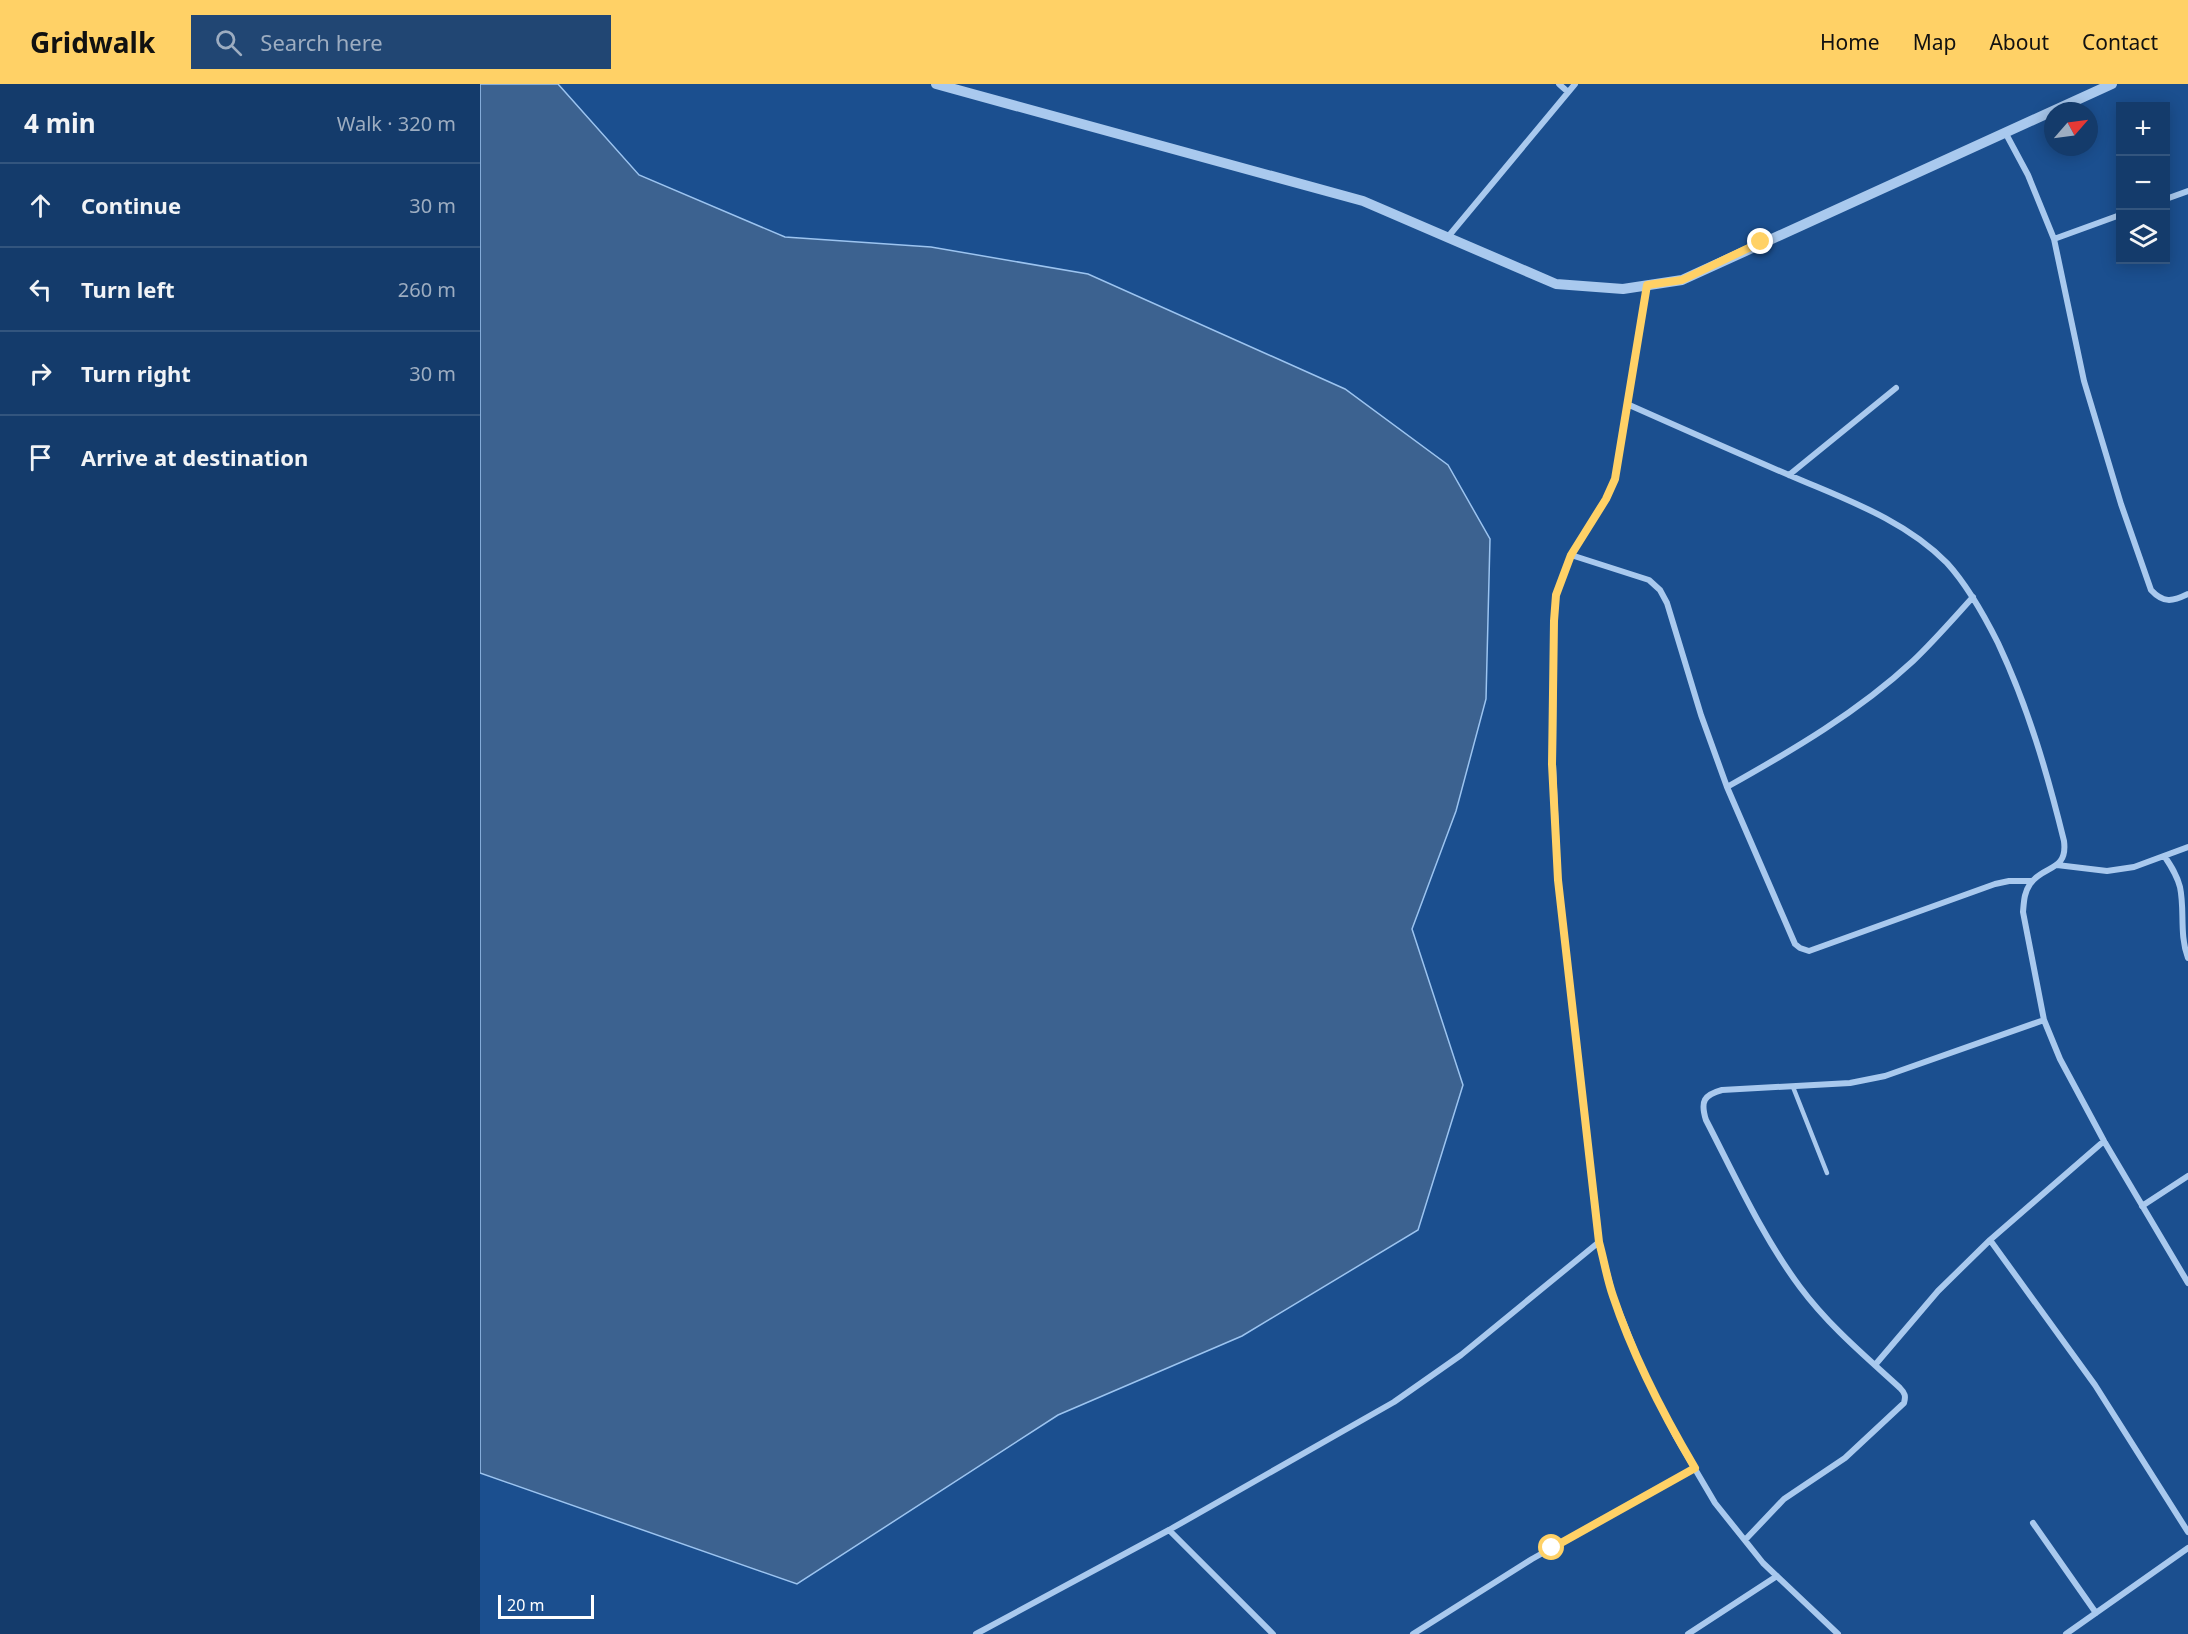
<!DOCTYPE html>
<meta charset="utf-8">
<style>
body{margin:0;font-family:"Noto Sans",sans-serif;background:#214673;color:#f1f3f6}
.controls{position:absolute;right:18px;top:18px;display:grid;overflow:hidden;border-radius:0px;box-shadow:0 3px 15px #0003}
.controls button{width:54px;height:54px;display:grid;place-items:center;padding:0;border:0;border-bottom:2px solid #33557e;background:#143b6b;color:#f1f3f6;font:30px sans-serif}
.compass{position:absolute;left:1564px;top:18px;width:54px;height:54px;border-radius:50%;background:#143b6b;box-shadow:0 3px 15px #0003;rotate:62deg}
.scale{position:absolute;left:18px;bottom:15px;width:96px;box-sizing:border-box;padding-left:6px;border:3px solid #fff;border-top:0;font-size:16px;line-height:21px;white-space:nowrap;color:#fff;-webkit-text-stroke:4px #1b4f8f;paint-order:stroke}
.stop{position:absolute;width:18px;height:18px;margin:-14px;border:4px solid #ffd166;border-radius:50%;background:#fff}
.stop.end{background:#ffd166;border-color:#fff;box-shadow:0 2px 6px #0008}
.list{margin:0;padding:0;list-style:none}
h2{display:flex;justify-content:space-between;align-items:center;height:78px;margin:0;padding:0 24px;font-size:26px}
h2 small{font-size:20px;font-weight:400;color:#9dadc1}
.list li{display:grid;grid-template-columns:39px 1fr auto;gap:18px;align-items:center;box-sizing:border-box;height:84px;padding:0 24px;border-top:2px solid #33557e}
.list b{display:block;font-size:22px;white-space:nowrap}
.list em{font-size:20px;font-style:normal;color:#9dadc1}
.icon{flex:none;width:33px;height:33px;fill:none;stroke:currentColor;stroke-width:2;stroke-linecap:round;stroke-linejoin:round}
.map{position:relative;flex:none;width:1708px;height:1550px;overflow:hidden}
header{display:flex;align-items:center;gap:36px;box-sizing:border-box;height:84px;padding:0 30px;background:#ffd166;color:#111}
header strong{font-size:28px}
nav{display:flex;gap:33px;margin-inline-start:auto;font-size:21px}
.search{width:420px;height:54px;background:#214673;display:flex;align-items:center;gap:15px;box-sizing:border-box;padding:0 21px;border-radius:0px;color:#9dadc1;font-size:22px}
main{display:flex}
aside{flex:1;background:#143b6b}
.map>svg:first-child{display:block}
.water{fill:#3c6290;stroke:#9cc4f0;stroke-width:1.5}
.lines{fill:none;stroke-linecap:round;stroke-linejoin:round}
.service{stroke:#a9c9ee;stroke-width:4.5}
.minor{stroke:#a9c9ee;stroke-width:6}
.tertiary{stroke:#a9c9ee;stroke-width:10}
.route{stroke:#ffd166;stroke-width:8}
</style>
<header>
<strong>Gridwalk</strong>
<div class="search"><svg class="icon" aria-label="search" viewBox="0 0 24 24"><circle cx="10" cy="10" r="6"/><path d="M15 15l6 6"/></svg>Search here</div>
<nav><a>Home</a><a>Map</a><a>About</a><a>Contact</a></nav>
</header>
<main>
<aside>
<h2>4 min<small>Walk · 320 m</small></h2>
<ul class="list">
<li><svg class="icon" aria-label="ahead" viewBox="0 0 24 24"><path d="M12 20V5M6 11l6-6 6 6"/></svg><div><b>Continue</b></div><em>30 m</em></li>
<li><svg class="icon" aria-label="left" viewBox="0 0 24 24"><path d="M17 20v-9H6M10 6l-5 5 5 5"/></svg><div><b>Turn left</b></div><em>260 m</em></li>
<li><svg class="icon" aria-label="right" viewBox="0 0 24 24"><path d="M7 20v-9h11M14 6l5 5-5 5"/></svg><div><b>Turn right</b></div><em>30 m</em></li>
<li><svg class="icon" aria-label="arrive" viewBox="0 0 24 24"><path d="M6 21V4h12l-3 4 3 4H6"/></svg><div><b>Arrive at destination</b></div></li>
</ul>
</aside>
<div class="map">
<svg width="1708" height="1550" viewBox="0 0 1708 1550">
<rect width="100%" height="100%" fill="#1b4f8f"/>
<!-- water -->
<path class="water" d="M 0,0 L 78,0 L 159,91 L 305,153 L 451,163 L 608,190 L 865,305 L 968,381 L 1010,455 L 1006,615 L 976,727 L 932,845 L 983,1001 L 938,1146 L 762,1252 L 578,1331 L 317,1500 L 0,1389 Z"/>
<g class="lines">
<!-- service -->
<path class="service" d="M 1313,1003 L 1347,1089"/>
<!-- minor -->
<path class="minor" d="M 1079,0 L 1088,8
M 1525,48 L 1548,91 L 1574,155 L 1604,297 L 1641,420 L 1671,506 C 1683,519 1692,518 1708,510
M 1686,115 L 1708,107
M 967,154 L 1095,0
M 1574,155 L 1640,131
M 1167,201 L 1135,395 L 1126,415 L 1091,471 L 1076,511 L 1074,537 L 1073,680 L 1078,796 L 1119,1158 L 1133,1212 L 1162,1285 L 1195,1351 L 1235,1419 L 1283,1479 L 1358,1550
M 1147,320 C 1201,344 1255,368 1309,391 C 1364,415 1424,435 1467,479 C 1488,502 1504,531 1518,559 C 1548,623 1567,688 1584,757 C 1588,788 1563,781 1550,800 C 1544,809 1544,817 1543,828 L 1564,936 L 1580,975 L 1624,1057 L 1708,1199
M 1309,391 L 1416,304
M 1091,471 L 1169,496 L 1180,506 L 1187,519 L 1221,631 L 1247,703 L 1315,860 L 1320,864 L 1329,867 L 1515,800 L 1529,797 L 1552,797
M 1247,703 C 1313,666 1378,628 1433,577 C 1454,557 1473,535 1493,513
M 1685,773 C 1691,782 1697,791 1700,803 C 1705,827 1699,850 1708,874
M 1577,781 L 1627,787 L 1654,783 L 1708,763
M 1662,1122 L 1708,1092
M 1510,1156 L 1615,1301 L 1708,1448
M 1395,1281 L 1458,1207 L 1510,1156 L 1624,1057
M 1553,1439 L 1616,1529
M 689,1446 L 793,1550
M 1265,1456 L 1304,1415 L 1365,1374 L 1424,1319 C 1426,1312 1425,1309 1420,1304 C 1385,1272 1349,1242 1320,1203 C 1282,1152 1255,1092 1226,1036 C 1220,1017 1224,1011 1242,1006 L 1370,999 L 1405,992 L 1564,936
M 496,1550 L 689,1446 L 914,1318 L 981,1271 L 1119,1158
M 933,1550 L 1052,1475 L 1215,1384
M 1208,1550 L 1297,1492
M 1586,1550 L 1708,1464"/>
<!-- tertiary -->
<path class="tertiary" d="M 456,0 L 883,117 L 1076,200 L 1143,205 L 1202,196 L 1632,0"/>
</g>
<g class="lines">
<!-- route -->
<path class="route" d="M 1072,1464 L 1215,1384 C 1183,1330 1153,1272 1133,1212 C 1127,1195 1124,1176 1119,1158 L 1078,796 L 1072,680 L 1074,537 L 1076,511 L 1091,471 L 1126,415 L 1135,395 L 1167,201 L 1202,196 L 1281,158"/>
</g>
</svg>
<div class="controls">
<button>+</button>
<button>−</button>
<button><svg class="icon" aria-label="layers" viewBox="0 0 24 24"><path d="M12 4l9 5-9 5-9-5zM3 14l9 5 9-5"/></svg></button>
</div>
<svg class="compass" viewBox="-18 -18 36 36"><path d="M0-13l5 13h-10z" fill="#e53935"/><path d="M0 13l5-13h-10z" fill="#9dadc1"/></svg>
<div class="scale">20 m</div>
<div class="stop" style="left:1072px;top:1464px"></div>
<div class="stop end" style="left:1281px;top:158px"></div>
</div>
</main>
